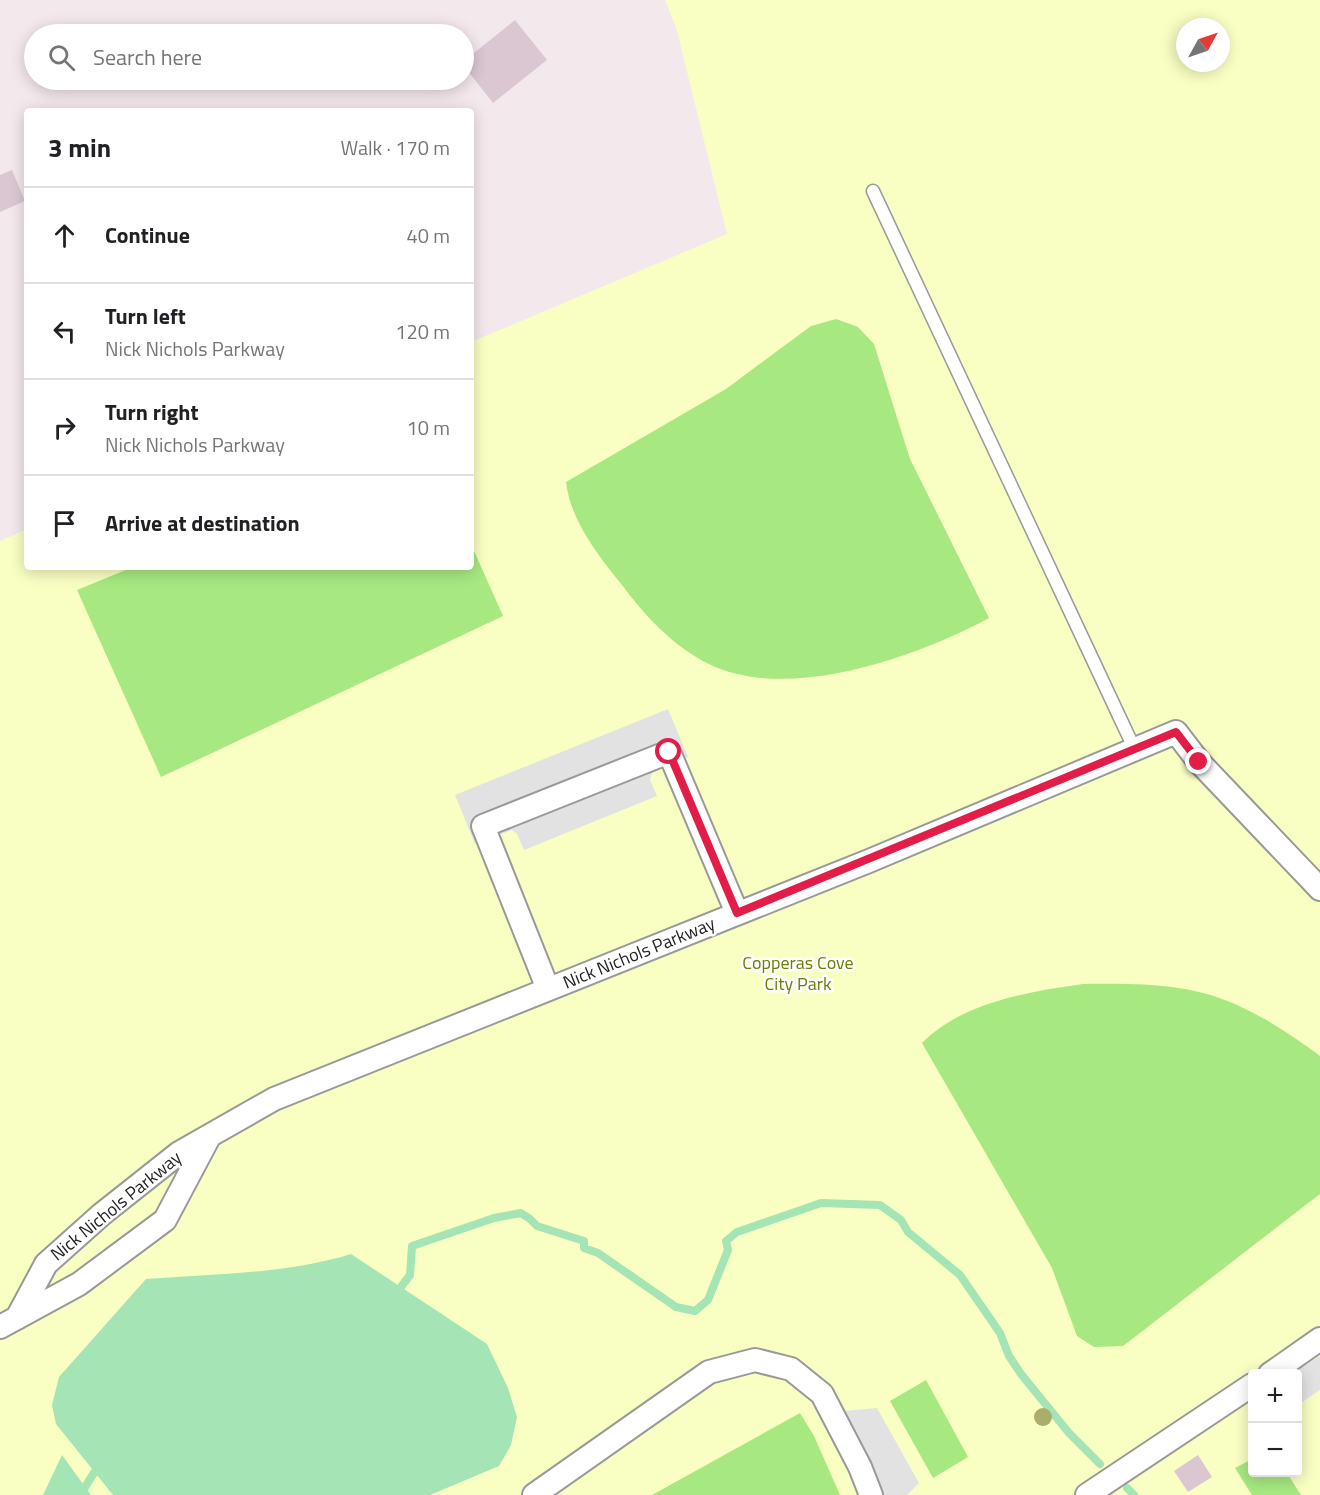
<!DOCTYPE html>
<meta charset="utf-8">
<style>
body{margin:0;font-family:"Titillium Web",sans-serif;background:#f2f2f2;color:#202124}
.controls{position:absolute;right:18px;bottom:18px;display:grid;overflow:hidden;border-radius:6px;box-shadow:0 3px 15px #0003}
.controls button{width:54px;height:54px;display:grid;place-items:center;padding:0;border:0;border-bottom:2px solid #e0e0e0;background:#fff;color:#202124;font:30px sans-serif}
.compass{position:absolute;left:1176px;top:18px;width:54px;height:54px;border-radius:50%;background:#fff;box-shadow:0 3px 15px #0003;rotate:50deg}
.stop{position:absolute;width:18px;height:18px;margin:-14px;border:4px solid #e11d48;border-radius:50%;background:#fff}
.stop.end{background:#e11d48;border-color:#fff;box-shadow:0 2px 6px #0008}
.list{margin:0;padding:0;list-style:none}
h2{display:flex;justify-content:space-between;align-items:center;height:78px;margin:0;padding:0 24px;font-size:26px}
h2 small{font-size:20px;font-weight:400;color:#757577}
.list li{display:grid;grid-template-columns:39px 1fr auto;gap:18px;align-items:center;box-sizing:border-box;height:96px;padding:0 24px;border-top:2px solid #e0e0e0}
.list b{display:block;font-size:22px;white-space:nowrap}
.list p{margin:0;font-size:20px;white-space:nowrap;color:#757577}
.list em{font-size:20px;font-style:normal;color:#757577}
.icon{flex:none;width:33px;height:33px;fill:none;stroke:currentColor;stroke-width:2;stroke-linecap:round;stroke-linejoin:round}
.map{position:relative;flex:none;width:1320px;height:1495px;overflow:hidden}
.search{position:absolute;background:#fff;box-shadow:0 3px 15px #0003;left:24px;top:24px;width:450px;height:66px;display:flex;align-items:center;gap:15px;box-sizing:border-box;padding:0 21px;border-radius:33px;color:#757577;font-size:22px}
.panel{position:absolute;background:#fff;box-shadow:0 3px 15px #0003;left:24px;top:108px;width:450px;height:462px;border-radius:6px}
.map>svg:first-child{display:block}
.park{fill:#f9fec3;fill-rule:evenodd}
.pitch{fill:#a7e880}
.parking{fill:#e2e2e2}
.water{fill:#a5e4b4}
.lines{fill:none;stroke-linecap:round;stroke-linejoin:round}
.stream{stroke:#a5e4b4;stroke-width:8}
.building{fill:#dac7d2}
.lane-casing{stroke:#999;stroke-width:15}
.street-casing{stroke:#999;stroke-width:26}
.lane{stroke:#fff;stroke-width:12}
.street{stroke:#fff;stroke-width:22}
.tree{fill:#abad6b}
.route{stroke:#e11d48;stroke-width:8}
.labels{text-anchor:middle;stroke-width:5;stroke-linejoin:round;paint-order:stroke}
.street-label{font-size:18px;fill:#222;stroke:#fff}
.park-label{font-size:18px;fill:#707c03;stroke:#fff}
</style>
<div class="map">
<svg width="1320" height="1495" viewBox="0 0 1320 1495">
<rect width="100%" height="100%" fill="#f3e8eb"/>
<!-- park -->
<path class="park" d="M 665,0 L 1320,0 L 1320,1495 L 0,1495 L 0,541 L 27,529 L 27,567 L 471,567 L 471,342 L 727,234 L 676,27 ZM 1185,27 L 1221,27 L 1221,63 L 1185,63 ZM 1252,1374 L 1298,1374 L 1298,1472 L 1252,1472 Z"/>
<!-- pitch -->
<path class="pitch" d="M 836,319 L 858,327 L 874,344 L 910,459 L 989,618 C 917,657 788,703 709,664 C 674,647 645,616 622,585 C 598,555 571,522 566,482 L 726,389 L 811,326 Z
M 471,544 L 503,616 L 161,777 L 77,590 L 133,567 L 471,567 Z
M 1083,984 C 1134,983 1190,983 1237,1005 C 1266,1018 1295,1037 1320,1056 L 1320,1194 L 1123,1346 L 1094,1347 L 1077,1336 L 1052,1268 L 922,1043 C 963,1002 1027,992 1083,984 Z
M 926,1380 L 968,1457 L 933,1478 L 890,1401 Z
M 800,1413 L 814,1436 L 840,1495 L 652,1495 Z
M 1252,1459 L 1252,1472 L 1287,1473 L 1301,1495 L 1252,1495 L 1235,1468 Z"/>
<!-- parking -->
<path class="parking" d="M 668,709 L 688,757 L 652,773 L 650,780 L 657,796 L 524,850 L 517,834 L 512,830 L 475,844 L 455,795 Z
M 1320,1356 L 1320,1390 L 1298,1405 L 1298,1374 L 1293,1373 Z
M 877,1408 L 919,1483 L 907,1495 L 881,1495 L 844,1411 Z"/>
<!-- water -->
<path class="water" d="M 351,1254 L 487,1344 L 508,1388 L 517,1417 L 511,1445 L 499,1466 L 430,1495 L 113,1495 L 56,1424 L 52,1405 L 59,1377 L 146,1279 C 213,1274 287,1274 351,1254 Z
M 62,1455 L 91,1495 L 43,1495 Z"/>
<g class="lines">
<!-- stream -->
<path class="stream" d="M 395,1295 L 410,1275 L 412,1246 L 494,1218 L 521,1213 L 530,1219 L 537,1226 L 584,1241 L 584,1248 L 598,1253 L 676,1307 L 695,1311 L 708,1300 L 728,1250 L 726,1241 L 737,1232 L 821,1203 L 880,1205 L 901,1220 L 908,1232 L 960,1275 L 1000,1333 L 1009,1356 L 1021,1374 L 1069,1433 L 1100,1464
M 1127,1488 L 1134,1495
M 80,1495 L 99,1465"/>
</g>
<!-- building -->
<path class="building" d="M 515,20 L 547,60 L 493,103 L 464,66 L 464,61 Z
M 12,170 L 25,201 L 0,212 L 0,175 Z
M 1198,1455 L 1212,1477 L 1188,1492 L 1174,1471 Z"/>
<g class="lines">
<!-- lane casing -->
<g class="lane-casing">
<path id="lane" d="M 873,191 L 1135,750"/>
</g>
<!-- street casing -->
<g class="street-casing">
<path id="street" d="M 548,989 L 483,826 L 669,752 L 737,913
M 17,1318 L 46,1264 L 102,1214 L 179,1153 L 274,1099 L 869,861 L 1176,732 L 1199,762 L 1320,889
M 0,1327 L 79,1284 L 165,1220 L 209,1137
M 1270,1374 L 1320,1339
M 534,1495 L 709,1372 L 755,1360 L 791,1369 L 822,1394 L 860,1467 L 871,1495
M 1087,1495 L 1252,1385"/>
</g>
<!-- lane -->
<use href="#lane" class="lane"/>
<!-- street -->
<use href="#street" class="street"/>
</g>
<!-- trees -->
<circle class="tree" cx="1043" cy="1417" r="9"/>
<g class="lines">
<!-- route -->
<path class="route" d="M 669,752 L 737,913 L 1176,732 L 1199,762"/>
</g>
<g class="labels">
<!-- street labels -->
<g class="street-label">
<text transform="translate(639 953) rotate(-22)" y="6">Nick Nichols Parkway</text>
<text transform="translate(116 1206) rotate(-39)" y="6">Nick Nichols Parkway</text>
</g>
<!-- park labels -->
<g class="park-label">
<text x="798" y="969">Copperas Cove<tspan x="798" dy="21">City Park</tspan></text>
</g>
</g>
</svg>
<div class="controls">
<button>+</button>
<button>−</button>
</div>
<svg class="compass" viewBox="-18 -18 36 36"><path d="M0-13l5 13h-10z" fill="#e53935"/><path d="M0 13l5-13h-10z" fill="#757577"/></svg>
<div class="stop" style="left:669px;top:752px"></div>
<div class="stop end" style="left:1199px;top:762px"></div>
<div class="search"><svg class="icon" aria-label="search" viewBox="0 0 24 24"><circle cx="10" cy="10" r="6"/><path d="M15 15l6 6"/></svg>Search here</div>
<section class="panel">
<h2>3 min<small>Walk · 170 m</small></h2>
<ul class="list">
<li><svg class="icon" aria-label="ahead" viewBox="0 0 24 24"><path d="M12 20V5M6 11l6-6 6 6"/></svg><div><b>Continue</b></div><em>40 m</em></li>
<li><svg class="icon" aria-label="left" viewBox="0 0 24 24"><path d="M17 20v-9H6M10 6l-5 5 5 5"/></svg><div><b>Turn left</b><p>Nick Nichols Parkway</p></div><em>120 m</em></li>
<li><svg class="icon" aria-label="right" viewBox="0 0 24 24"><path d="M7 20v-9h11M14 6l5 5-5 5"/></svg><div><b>Turn right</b><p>Nick Nichols Parkway</p></div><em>10 m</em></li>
<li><svg class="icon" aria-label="arrive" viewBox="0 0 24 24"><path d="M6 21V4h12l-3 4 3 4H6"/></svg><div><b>Arrive at destination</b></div></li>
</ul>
</section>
</div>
